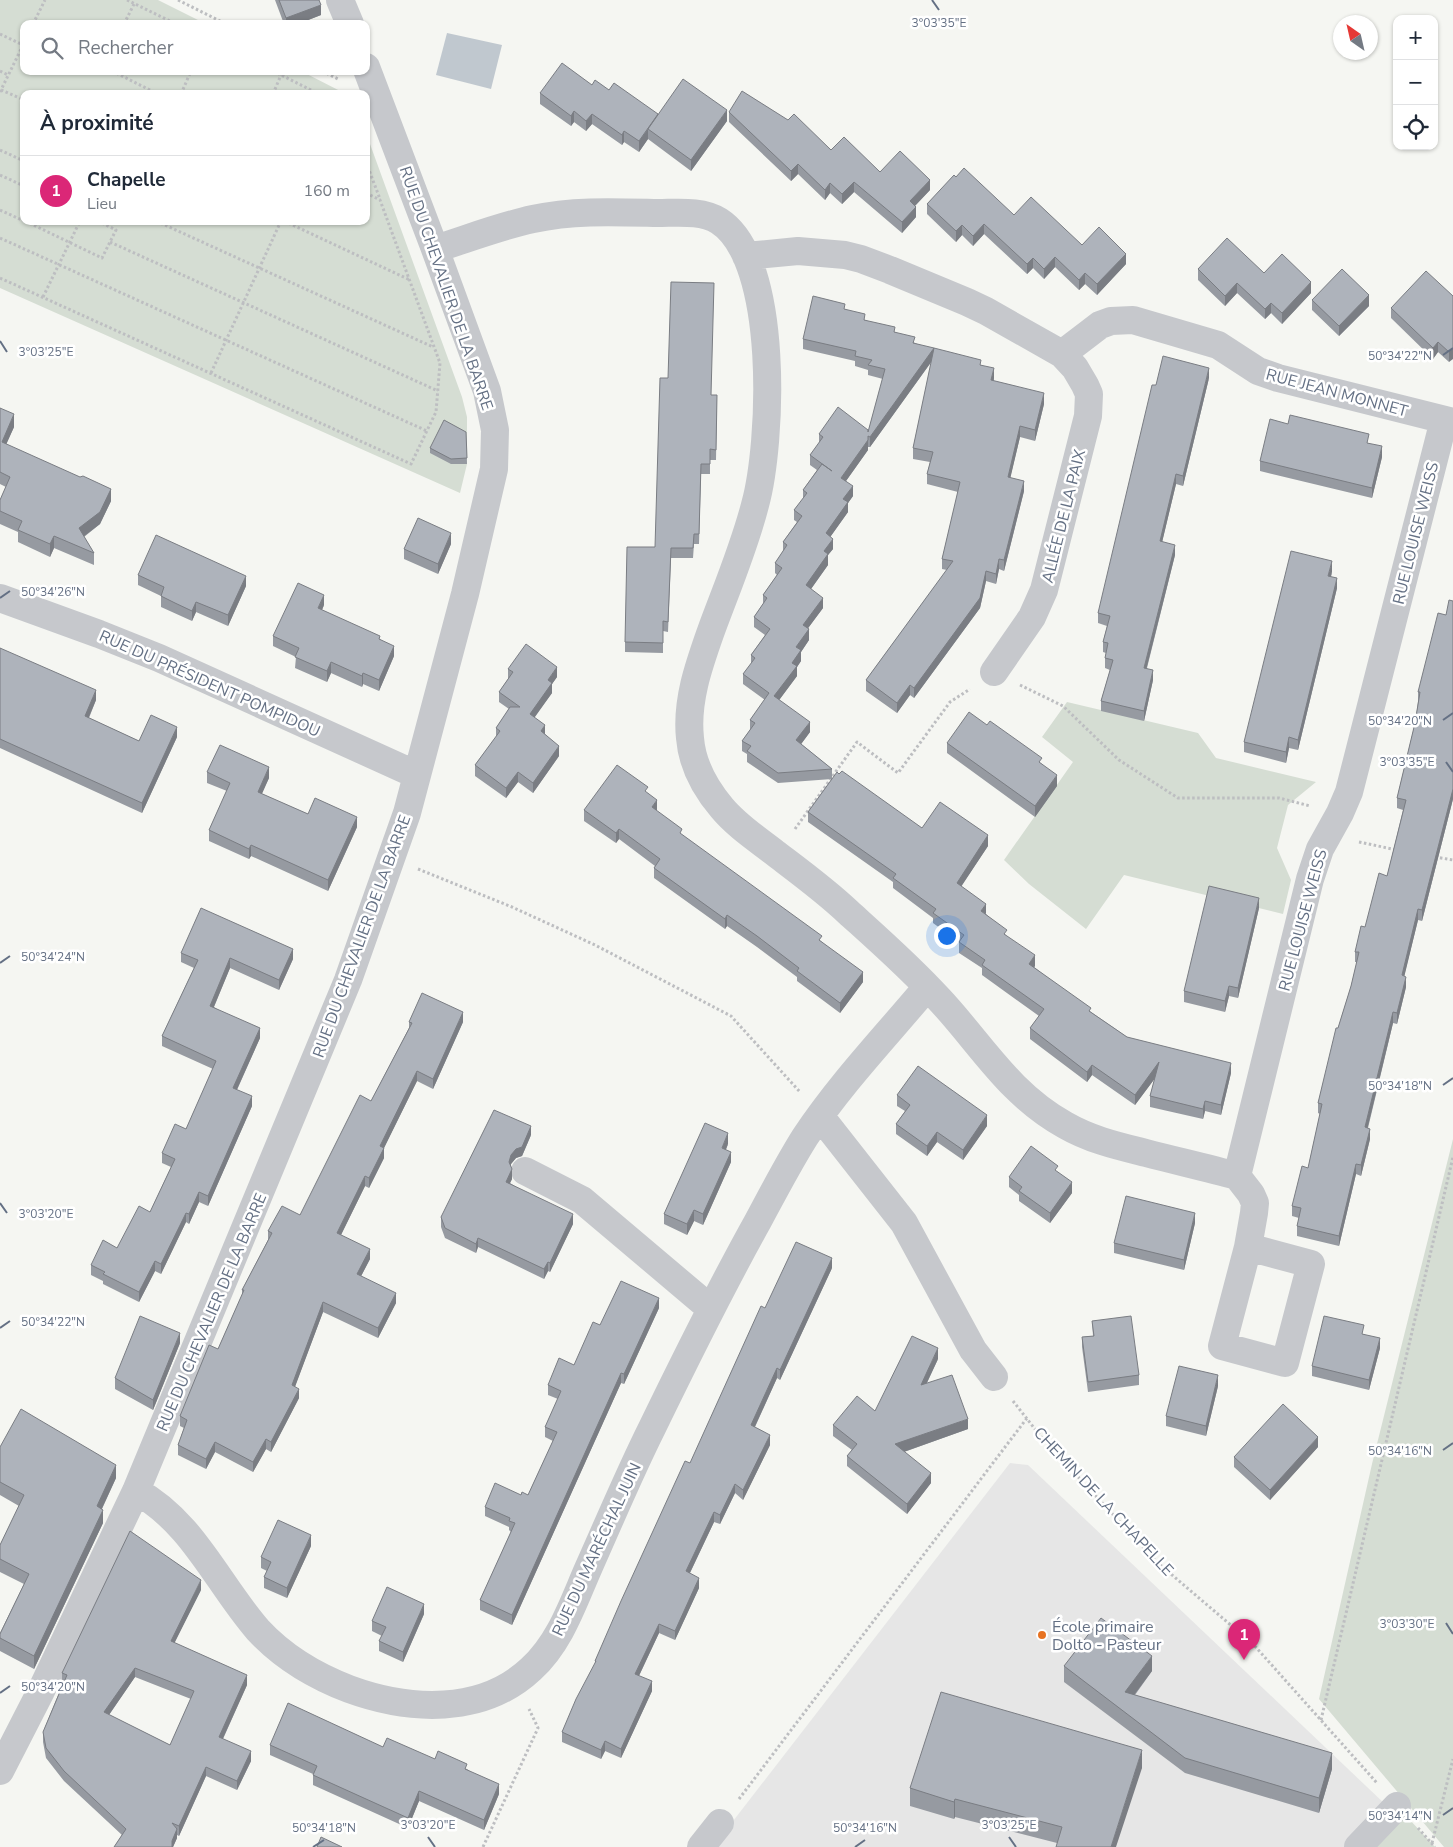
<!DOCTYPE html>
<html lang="fr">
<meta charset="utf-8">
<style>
body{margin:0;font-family:"Nunito Sans",sans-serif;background:#f6f6f7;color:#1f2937}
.controls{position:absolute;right:15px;top:15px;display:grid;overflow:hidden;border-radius:10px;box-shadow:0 1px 4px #0004}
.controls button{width:45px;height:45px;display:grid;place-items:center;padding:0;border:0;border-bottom:1px solid #e0e1e3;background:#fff;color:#1f2937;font:25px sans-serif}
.compass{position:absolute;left:1333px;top:15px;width:45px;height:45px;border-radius:50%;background:#fff;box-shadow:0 1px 4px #0004;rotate:326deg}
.you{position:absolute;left:946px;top:935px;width:18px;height:18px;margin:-12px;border:4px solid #fff;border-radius:50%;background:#1a73e8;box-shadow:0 0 0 8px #1a73e833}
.badge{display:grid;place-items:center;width:32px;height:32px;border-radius:50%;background:#db2777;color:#fff;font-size:16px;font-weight:700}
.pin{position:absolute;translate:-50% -41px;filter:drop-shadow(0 1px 2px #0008)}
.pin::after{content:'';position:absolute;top:26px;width:18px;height:15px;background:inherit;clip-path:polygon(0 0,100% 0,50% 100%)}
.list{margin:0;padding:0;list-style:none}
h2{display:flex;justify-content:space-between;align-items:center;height:65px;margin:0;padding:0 20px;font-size:21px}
h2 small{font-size:16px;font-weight:400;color:#747a83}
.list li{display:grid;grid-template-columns:32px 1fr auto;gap:15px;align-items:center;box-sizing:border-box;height:70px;padding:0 20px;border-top:1px solid #e0e1e3}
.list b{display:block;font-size:19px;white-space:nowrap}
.list p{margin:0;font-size:16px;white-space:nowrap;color:#747a83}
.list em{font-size:16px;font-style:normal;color:#747a83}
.icon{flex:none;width:28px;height:28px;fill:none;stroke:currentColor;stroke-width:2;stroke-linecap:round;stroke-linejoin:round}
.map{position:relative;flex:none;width:1453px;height:1847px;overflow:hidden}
.search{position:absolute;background:#fff;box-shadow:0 1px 4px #0004;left:20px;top:20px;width:350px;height:55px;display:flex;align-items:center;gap:12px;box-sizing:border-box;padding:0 18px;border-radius:10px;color:#747a83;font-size:19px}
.panel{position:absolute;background:#fff;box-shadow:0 1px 4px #0004;left:20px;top:90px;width:350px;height:135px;border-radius:10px}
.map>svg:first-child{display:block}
.built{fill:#e6e6e6}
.green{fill:#d5ddd3}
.water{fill:#c0c8cf}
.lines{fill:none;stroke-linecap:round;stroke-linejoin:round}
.path{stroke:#bdbec1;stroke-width:3;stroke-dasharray:2.5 2.5;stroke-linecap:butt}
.pedestrian{stroke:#c6c8cc;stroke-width:28}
.minor{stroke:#c6c8cc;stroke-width:28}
.wall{fill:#969aa1;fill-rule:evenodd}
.shaded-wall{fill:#7a7d83}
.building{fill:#aeb3bb;stroke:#7a7d83;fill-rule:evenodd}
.ticks{fill:none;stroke:#647084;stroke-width:2}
.poi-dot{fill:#e77221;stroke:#fff;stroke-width:2}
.labels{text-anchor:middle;stroke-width:5;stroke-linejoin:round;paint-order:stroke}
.street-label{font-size:16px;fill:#647084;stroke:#fff}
.poi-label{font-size:16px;fill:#647084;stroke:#fff;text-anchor:start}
.ticks-label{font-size:12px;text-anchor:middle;fill:#647084;stroke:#fff;stroke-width:5;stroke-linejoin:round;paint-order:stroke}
</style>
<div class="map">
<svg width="1453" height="1847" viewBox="0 0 1453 1847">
<rect width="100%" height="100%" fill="#f5f6f2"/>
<!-- built -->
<path class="built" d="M 1010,1463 L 1028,1465 L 1386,1805 L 1347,1847 L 713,1847 Z"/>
<!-- green -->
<path class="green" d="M 0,0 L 158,0 L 206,24 L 24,24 L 24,71 L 301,71 L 346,94 L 24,94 L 24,221 L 366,221 L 366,133 L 462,397 L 467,417 L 467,464 L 460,493 L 0,288 Z
M 1067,702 L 1198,733 L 1216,758 L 1316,782 L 1288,805 L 1277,848 L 1291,880 L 1283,914 L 1124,875 L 1086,929 L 1029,884 L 1004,860 L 1073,762 L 1042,737 Z
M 1453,1139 L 1453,1847 L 1444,1847 L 1319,1699 L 1372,1464 Z
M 1397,1806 L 1435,1847 L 1358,1847 Z"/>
<!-- water -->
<path class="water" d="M 447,33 L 502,45 L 491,89 L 436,75 Z"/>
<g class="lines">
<!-- path -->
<path class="path" d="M 127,0 L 176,24
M 178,0 L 226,24
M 33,24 L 45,0
M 124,24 L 134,4
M 0,34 L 23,45
M 0,71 L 8,75
M 112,71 L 158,94
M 273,71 L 319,94
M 322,71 L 338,79
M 1,90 L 24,100
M 0,92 L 24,43
M 181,94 L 191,71
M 273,94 L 281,75
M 0,150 L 24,161
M 366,162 L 380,199
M 0,175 L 24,186
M 0,210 L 24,221
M 25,221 L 102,258 L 116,230 L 98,221
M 156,221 L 433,347
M 284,221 L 410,280
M 0,238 L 427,431
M 110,242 L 438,391
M 0,278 L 411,464 L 436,412 L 440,363 L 380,200 L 366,193
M 43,297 L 80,221
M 211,373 L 281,221
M 1020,685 L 1063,706 L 1119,760 L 1178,798 L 1279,798 L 1310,806
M 795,829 L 857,742 L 898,773 L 950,702 L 970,689
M 1359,842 L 1397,850
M 1435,857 L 1453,860
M 418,869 L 512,907 L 595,945 L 731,1016 L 800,1092
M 1013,1401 L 1042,1438 L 1158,1563 L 1253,1644 L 1377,1783
M 1321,1720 L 1453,1157
M 739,1799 L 1027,1418
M 1418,1828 L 1435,1847
M 1432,1843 L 1453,1759
M 483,1847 L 538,1728 L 529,1709"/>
<!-- pedestrian -->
<path class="pedestrian" d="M 1358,1847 L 1397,1806"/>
<!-- minor -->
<path class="minor" d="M 340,0 L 350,24
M 435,249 C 467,239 500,226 533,219 C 574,210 616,212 658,213 C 677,213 702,210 719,221 C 780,260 772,444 755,505 C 744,548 726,590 711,631 C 699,665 686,701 690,738 C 692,763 705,788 722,808 C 737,826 757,839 775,853 C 800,872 826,891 848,912 C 879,940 911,968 939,999 C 982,1045 1008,1093 1065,1125 C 1091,1140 1118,1146 1146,1153 C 1177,1161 1207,1168 1237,1176
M 746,256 L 798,251 L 845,255 L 861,259 L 890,270 L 967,302 L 986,311 L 1062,354 L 1075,368 L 1085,385 L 1089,394 L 1088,416 L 1044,590 L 1032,617 L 994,672
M 1062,354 L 1100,325 L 1111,321 L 1133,320 L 1218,345 L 1258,371 L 1278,378 L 1453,422
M 0,598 L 99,634 L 159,658 L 417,775
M 820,1116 L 904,1223 L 973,1350 L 994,1377
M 525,1171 L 582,1200 L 711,1309
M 1248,1247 L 1311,1264 L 1285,1363 L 1222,1346 L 1248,1247 L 1254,1213 L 1255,1203 L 1251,1194 L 1237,1176 L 1310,879 L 1320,849 L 1340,813 L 1349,792 L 1444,420
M 136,1491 C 193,1522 217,1583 258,1630 C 283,1657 315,1676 349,1689 C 409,1711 482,1715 531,1669 C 560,1643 573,1603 588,1569 C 609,1522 629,1474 652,1428 C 686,1358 720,1289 758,1221 C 773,1193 788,1164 805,1137 C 841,1083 886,1036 927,987
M 0,1771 L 41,1691 L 136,1491 L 348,980 L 407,813 L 465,594 L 494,469 L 495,430 L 487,391 L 435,249 L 366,67
M 701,1847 L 720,1823"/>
</g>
<!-- wall -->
<path class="wall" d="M 275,0 L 319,0 L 321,15 L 298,24 L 284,24 Z
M 592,85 L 609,90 L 658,114 L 727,121 L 691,171 L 648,139 L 639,152 L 624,142 L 622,145 L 592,124 L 586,131 L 574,122 L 571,126 L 540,104 L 540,93 Z
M 729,112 L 831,150 L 880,172 L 930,190 L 915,206 L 916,217 L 902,233 L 854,192 L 842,204 L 830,193 L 825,200 L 798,174 L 791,181 L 729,122 Z
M 956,177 L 1014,215 L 1126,264 L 1097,295 L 1085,284 L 1079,290 L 1055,267 L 1044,279 L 1033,268 L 1027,274 L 984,234 L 973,246 L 962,235 L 956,242 L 927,214 L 927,204 Z
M 1198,269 L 1264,273 L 1311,293 L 1282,324 L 1271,313 L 1265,319 L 1237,293 L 1225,306 L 1198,280 Z
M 1453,296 L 1449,362 L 1438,352 L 1433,359 L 1391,318 L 1391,308 Z
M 1312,300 L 1369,306 L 1339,336 L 1312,310 Z
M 845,309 L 865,320 L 895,332 L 915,343 L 934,351 L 981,365 L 994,378 L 994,381 L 1044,404 L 1035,441 L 1020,437 L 1010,478 L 1024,491 L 1004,571 L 999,569 L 996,584 L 986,581 L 980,608 L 914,698 L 910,695 L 897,713 L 866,691 L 866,680 L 947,570 L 942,569 L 942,559 L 958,492 L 927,484 L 927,474 L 930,462 L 913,459 L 913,448 L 932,361 L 870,447 L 868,447 L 868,450 L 846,481 L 853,496 L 848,503 L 848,512 L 830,537 L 833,549 L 828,555 L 828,565 L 811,589 L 823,608 L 808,628 L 809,640 L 801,652 L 801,661 L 797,667 L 797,676 L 779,700 L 810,732 L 801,744 L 832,769 L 832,778 L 922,828 L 988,846 L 961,886 L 986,914 L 1035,966 L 1034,967 L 1091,1012 L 1127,1037 L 1231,1073 L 1221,1115 L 1205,1111 L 1203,1119 L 1150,1107 L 1150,1096 L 1155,1078 L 1135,1105 L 1092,1075 L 1087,1082 L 1030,1039 L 1030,1028 L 1039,1016 L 982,975 L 982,968 L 959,953 L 959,942 L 933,923 L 933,918 L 893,888 L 893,882 L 808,822 L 808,812 L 832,779 L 778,783 L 747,762 L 747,754 L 742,751 L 742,741 L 750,730 L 750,720 L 765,700 L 743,684 L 743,674 L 751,664 L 751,655 L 765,635 L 754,627 L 754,617 L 763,604 L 763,595 L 777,575 L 775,573 L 775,563 L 783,552 L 783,542 L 797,522 L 794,520 L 794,510 L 803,499 L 803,490 L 817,470 L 810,465 L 810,455 L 819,444 L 819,434 L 868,432 L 883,379 L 868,375 L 868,370 L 855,366 L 855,361 L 803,349 L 803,339 Z
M 1209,378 L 1183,486 L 1176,484 L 1162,542 L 1175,555 L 1147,668 L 1153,680 L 1144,721 L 1101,711 L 1101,701 L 1110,670 L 1105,668 L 1105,658 L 1106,653 L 1103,652 L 1103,642 L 1107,626 L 1098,623 L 1098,613 Z
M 712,395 L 717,395 L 716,460 L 710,460 L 710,474 L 701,474 L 699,544 L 694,544 L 693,558 L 671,558 L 668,632 L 663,631 L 663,653 L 625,652 L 625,642 L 655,547 Z
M 0,408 L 14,427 L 6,444 L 111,501 L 100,524 L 84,537 L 94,553 L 94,565 L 54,548 L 50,557 L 18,542 L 18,532 L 0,524 L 0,500 L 6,487 L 0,484 Z
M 466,432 L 467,464 L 451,464 L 430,453 L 430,448 Z
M 1369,443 L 1382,457 L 1372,498 L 1260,471 L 1260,461 Z
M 451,544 L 438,574 L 404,559 L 404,549 Z
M 1332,572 L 1331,577 L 1337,588 L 1298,750 L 1289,748 L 1286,763 L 1244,752 L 1244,742 Z
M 138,575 L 246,586 L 228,626 L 196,612 L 192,621 L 161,607 L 161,596 L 138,585 Z
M 1453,601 L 1453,799 L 1422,921 L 1418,920 L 1404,976 L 1406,987 L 1397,1024 L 1393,1023 L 1368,1128 L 1370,1139 L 1361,1176 L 1356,1174 L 1339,1246 L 1297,1236 L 1297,1226 L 1299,1218 L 1292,1216 L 1292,1206 L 1308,1168 L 1320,1114 L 1318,1113 L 1318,1103 L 1338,1028 L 1351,986 L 1357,962 L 1355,962 L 1355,952 L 1387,876 L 1391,860 L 1403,810 L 1397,808 L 1397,798 L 1415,723 L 1418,702 L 1418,692 L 1446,615 Z
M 324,605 L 322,610 L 380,639 L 394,656 L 379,691 L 363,684 L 362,687 L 331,673 L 327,682 L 295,668 L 296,657 L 273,646 L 273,636 Z
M 0,648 L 96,700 L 89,718 L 139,741 L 177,737 L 142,813 L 0,748 Z
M 508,669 L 557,677 L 552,684 L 552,693 L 534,717 L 559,756 L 533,793 L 518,782 L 506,798 L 475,776 L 475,765 L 496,737 L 496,728 L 509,709 L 499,702 L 499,692 L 508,679 Z
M 987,725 L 1042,764 L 1057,786 L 1035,817 L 947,753 L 947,743 Z
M 207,772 L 269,778 L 261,794 L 308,814 L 357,827 L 328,891 L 251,856 L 249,859 L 209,841 L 209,830 L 227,791 L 207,783 Z
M 648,793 L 656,811 L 682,835 L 822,942 L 863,982 L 840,1013 L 797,981 L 797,977 L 757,947 L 727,926 L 725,929 L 654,878 L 654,868 L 655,866 L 619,839 L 616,843 L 584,821 L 584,810 Z
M 1259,908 L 1238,998 L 1229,996 L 1225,1012 L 1184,1002 L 1184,991 Z
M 181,953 L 293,959 L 279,990 L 230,968 L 214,1007 L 260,1038 L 237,1090 L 252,1106 L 208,1206 L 199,1202 L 189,1224 L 186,1222 L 161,1274 L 155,1271 L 139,1302 L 103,1284 L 103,1281 L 91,1275 L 91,1265 L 117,1248 L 150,1212 L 171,1167 L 162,1163 L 162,1153 L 186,1129 L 213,1069 L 162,1046 L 162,1036 L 194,968 L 181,962 Z
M 409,1022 L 463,1022 L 433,1089 L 417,1081 L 384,1148 L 384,1158 L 369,1188 L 365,1186 L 341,1235 L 370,1259 L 361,1276 L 396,1303 L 378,1338 L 323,1312 L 295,1386 L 299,1398 L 271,1452 L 266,1449 L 253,1472 L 215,1452 L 206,1469 L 178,1455 L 178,1445 L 184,1428 L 180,1426 L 180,1416 L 218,1349 L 242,1295 L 242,1290 L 268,1240 L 268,1231 L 300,1215 L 371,1101 L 409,1028 Z
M 897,1095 L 987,1126 L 963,1160 L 937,1142 L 927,1156 L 896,1134 L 896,1124 L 905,1111 L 897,1106 Z
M 531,1135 L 522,1156 L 516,1158 L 511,1164 L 512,1179 L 510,1183 L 573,1224 L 550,1272 L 548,1271 L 544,1279 L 478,1247 L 476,1253 L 445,1238 L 441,1227 L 441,1217 Z
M 728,1144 L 726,1150 L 731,1162 L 703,1225 L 694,1221 L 687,1235 L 664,1224 L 664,1214 Z
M 1058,1172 L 1072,1193 L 1050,1223 L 1019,1201 L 1019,1195 L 1009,1187 L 1009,1177 Z
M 1195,1223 L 1184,1270 L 1114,1253 L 1114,1243 Z
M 832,1268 L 780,1380 L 777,1378 L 755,1427 L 770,1445 L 743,1500 L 735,1493 L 720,1524 L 714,1522 L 690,1573 L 699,1588 L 675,1640 L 659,1633 L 639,1676 L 652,1691 L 621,1758 L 605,1751 L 601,1759 L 562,1742 L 562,1732 L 595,1664 L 595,1661 L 765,1308 Z
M 659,1308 L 624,1384 L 621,1383 L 512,1625 L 480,1610 L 480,1600 L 511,1532 L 509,1530 L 509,1527 L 485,1516 L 485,1507 L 521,1495 L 528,1495 L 553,1441 L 545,1437 L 545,1427 L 558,1399 L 548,1395 L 548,1385 L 574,1365 L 600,1325 Z
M 1092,1321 L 1139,1375 L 1139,1385 L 1088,1392 L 1082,1347 L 1082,1337 L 1093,1336 Z
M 1364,1334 L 1380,1348 L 1369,1390 L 1312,1376 L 1312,1366 Z
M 180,1343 L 153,1410 L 115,1389 L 115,1378 Z
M 938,1359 L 927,1383 L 968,1429 L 904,1452 L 931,1483 L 907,1514 L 847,1466 L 847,1456 L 852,1450 L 833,1436 L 833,1425 L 875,1411 Z
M 1218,1386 L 1206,1436 L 1166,1426 L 1166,1416 Z
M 0,1447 L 116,1478 L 102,1509 L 103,1523 L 34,1669 L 0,1651 L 0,1633 L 24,1584 L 0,1572 L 0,1545 L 19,1506 L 0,1495 Z
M 1318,1447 L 1270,1500 L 1234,1467 L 1234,1457 Z
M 311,1546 L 287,1598 L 264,1588 L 264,1577 L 267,1571 L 261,1568 L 261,1557 Z
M 201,1590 L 174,1643 L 247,1685 L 223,1739 L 251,1761 L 237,1790 L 206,1776 L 179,1836 L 177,1835 L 177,1838 L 173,1847 L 114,1847 L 122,1835 L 64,1781 L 46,1758 L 43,1742 L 43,1732 L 63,1683 L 62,1683 L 62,1673 ZM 135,1677 L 191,1699 L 170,1745 L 109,1715 Z
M 424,1614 L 403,1662 L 379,1651 L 379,1641 L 382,1636 L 372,1631 L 372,1621 Z
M 1064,1666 L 1152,1671 L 1135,1695 L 1332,1769 L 1319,1813 L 1185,1773 L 1064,1682 Z
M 270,1745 L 383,1747 L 435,1759 L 467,1769 L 499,1794 L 484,1830 L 419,1801 L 408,1828 L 313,1785 L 313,1774 L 270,1755 Z
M 1142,1768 L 1057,1843 L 955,1817 L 954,1819 L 910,1806 L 910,1788 Z"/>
<!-- shaded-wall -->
<path class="shaded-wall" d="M 321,5 L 321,15 L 298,24 L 286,24 L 286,18 Z
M 727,110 L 727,121 L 691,171 L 691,160 Z
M 574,111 L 574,122 L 571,126 L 571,116 Z
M 592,114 L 592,124 L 586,131 L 586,121 Z
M 648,129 L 648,139 L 639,152 L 639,141 Z
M 624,131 L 624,142 L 622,145 L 622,135 Z
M 798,164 L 798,174 L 791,181 L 791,171 Z
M 930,180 L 930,190 L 910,211 L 910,201 Z
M 854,182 L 854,192 L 842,204 L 842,194 Z
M 830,183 L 830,193 L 825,200 L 825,190 Z
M 916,207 L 916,217 L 902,233 L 902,222 Z
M 984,224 L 984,234 L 973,246 L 973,236 Z
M 962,225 L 962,235 L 956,242 L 956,231 Z
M 1126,254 L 1126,264 L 1097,295 L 1097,284 Z
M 1055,257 L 1055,267 L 1044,279 L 1044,269 Z
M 1033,258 L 1033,268 L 1027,274 L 1027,264 Z
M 1085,273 L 1085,284 L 1079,290 L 1079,280 Z
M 1311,282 L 1311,293 L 1282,324 L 1282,313 Z
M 1237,283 L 1237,293 L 1225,306 L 1225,296 Z
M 1369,295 L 1369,306 L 1339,336 L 1339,326 Z
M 1271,303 L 1271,313 L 1265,319 L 1265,309 Z
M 1438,342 L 1438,352 L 1433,359 L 1433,348 Z
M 934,348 L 934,358 L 870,447 L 870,437 Z
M 1453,348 L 1453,359 L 1449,362 L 1449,352 Z
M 994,368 L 994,378 L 991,390 L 991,380 Z
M 1209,368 L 1209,378 L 1183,486 L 1183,476 Z
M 1044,393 L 1044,404 L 1035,441 L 1035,430 Z
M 14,414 L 14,427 L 2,454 L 2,442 Z
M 1020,426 L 1020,437 L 1008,488 L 1008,477 Z
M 868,440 L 868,450 L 841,488 L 841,478 Z
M 1382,446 L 1382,457 L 1372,498 L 1372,488 Z
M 1176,474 L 1176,484 L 1160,551 L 1160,541 Z
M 1024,481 L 1024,491 L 1004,571 L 1004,560 Z
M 853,486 L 853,496 L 848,503 L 848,512 L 826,543 L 826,533 L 843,499 Z
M 111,489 L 111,501 L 100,524 L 79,540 L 79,528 Z
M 451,533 L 451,544 L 438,574 L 438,564 Z
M 54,536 L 54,548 L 50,557 L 50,544 Z
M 833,539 L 833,549 L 828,555 L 828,565 L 806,596 L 806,585 L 824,551 Z
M 1175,545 L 1175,555 L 1144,678 L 1144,668 Z
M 999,559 L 999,569 L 996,584 L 996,574 Z
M 1332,561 L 1332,572 L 1328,587 L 1328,576 Z
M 986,571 L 986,581 L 980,608 L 914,698 L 914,688 Z
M 246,576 L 246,586 L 228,626 L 228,615 Z
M 1337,578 L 1337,588 L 1298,750 L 1298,740 Z
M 324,595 L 324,605 L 318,619 L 318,608 Z
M 823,598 L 823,608 L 803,635 L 803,625 Z
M 196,602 L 196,612 L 192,621 L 192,611 Z
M 809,629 L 809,640 L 801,652 L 801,661 L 797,667 L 797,676 L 774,707 L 774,696 L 792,663 L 796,647 Z
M 394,646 L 394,656 L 379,691 L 379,680 Z
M 331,662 L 331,673 L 327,682 L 327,671 Z
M 557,667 L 557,677 L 552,684 L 552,693 L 530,724 L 530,714 L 548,680 Z
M 1153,670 L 1153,680 L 1144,721 L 1144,711 Z
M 363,673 L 363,684 L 362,687 L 362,676 Z
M 910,685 L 910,695 L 897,713 L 897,703 Z
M 96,690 L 96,700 L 85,726 L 85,716 Z
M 810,722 L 810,732 L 796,751 L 796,740 Z
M 545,725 L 545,735 L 541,731 Z
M 177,727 L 177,737 L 142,813 L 142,803 Z
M 1289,737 L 1289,748 L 1286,763 L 1286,752 Z
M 559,746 L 559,756 L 533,793 L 533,783 Z
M 269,767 L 269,778 L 258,803 L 258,792 Z
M 518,772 L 518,782 L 506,798 L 506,788 Z
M 1057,775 L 1057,786 L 1035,817 L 1035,806 Z
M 1453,789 L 1453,799 L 1422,921 L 1422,910 Z
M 657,800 L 657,810 L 652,818 L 652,807 Z
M 357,817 L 357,827 L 328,891 L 328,880 Z
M 619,829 L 619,839 L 616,843 L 616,833 Z
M 988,835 L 988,846 L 957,893 L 957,883 Z
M 251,845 L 251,856 L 249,859 L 249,849 Z
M 1259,898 L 1259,908 L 1238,998 L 1238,988 Z
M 986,904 L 986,914 L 981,911 Z
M 1418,909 L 1418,920 L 1402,986 L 1402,975 Z
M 727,915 L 727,926 L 725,929 L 725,919 Z
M 293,949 L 293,959 L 279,990 L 279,980 Z
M 1035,955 L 1035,966 L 1029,974 L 1029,964 Z
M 230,958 L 230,968 L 210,1016 L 210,1006 Z
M 863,972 L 863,982 L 840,1013 L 840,1003 Z
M 1406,977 L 1406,987 L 1397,1024 L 1397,1013 Z
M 1229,986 L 1229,996 L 1225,1012 L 1225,1001 Z
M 463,1012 L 463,1022 L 433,1089 L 433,1079 Z
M 1393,1012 L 1393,1023 L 1365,1138 L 1365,1127 Z
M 260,1028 L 260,1038 L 233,1098 L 233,1088 Z
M 1159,1062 L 1159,1073 L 1135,1105 L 1135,1095 Z
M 1231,1063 L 1231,1073 L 1221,1115 L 1221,1105 Z
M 1092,1065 L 1092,1075 L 1087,1082 L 1087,1072 Z
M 417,1071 L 417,1081 L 384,1148 L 384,1158 L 369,1188 L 369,1178 L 380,1146 Z
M 252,1096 L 252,1106 L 208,1206 L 208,1196 Z
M 1205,1101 L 1205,1111 L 1203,1119 L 1203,1109 Z
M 987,1115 L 987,1126 L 963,1160 L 963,1150 Z
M 531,1126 L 531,1135 L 522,1156 L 516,1158 L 511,1164 L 509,1171 L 509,1162 L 511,1155 Z
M 1370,1129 L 1370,1139 L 1361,1176 L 1361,1165 Z
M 937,1132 L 937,1142 L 927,1156 L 927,1146 Z
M 728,1133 L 728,1144 L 722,1158 L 722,1148 Z
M 731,1152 L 731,1162 L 703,1225 L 703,1214 Z
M 1356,1164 L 1356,1174 L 1339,1246 L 1339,1236 Z
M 512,1169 L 512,1179 L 506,1191 L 506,1182 Z
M 365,1176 L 365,1186 L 337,1243 L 337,1233 Z
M 1072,1182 L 1072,1193 L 1050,1223 L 1050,1213 Z
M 199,1192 L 199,1202 L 189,1224 L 189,1214 Z
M 694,1210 L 694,1221 L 687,1235 L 687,1224 Z
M 186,1213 L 186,1222 L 161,1274 L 161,1264 Z
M 1195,1213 L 1195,1223 L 1184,1270 L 1184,1260 Z
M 573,1214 L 573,1224 L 550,1272 L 550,1263 Z
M 478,1238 L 478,1247 L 476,1253 L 476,1244 Z
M 370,1249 L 370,1259 L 357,1284 L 357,1274 Z
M 832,1258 L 832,1268 L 780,1380 L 780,1370 Z
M 155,1261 L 155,1271 L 139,1302 L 139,1292 Z
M 548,1262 L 548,1271 L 544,1279 L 544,1269 Z
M 396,1293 L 396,1303 L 378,1338 L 378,1328 Z
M 659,1298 L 659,1308 L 624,1384 L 624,1374 Z
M 323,1302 L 323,1312 L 292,1395 L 292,1385 Z
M 180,1333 L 180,1343 L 153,1410 L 153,1400 Z
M 1380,1338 L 1380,1348 L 1369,1390 L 1369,1380 Z
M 938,1348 L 938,1359 L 921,1395 L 921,1385 Z
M 777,1368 L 777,1378 L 751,1435 L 751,1425 Z
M 621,1373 L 621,1383 L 512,1625 L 512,1615 Z
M 1218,1375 L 1218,1386 L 1206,1436 L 1206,1426 Z
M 299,1389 L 299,1398 L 271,1452 L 271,1442 Z
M 968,1419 L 968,1429 L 895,1455 L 895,1444 Z
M 770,1435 L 770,1445 L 743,1500 L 743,1490 Z
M 1318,1437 L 1318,1447 L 1270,1500 L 1270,1490 Z
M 266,1439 L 266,1449 L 253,1472 L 253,1462 Z
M 215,1442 L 215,1452 L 206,1469 L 206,1459 Z
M 116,1465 L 116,1478 L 97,1519 L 97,1506 Z
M 931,1473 L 931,1483 L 907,1514 L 907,1504 Z
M 735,1484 L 735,1493 L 720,1524 L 720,1515 Z
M 103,1510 L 103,1523 L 34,1669 L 34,1656 Z
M 714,1512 L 714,1522 L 686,1581 L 686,1571 Z
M 311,1535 L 311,1546 L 287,1598 L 287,1588 Z
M 699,1578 L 699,1588 L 675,1640 L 675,1631 Z
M 201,1580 L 201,1590 L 171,1650 L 171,1641 Z
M 424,1604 L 424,1614 L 403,1662 L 403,1652 Z
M 659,1624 L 659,1633 L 635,1684 L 635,1674 Z
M 1152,1656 L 1152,1671 L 1125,1707 L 1125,1692 Z
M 135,1668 L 135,1677 L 104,1722 L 104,1712 Z
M 247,1675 L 247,1685 L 219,1747 L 219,1737 Z
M 652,1681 L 652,1691 L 621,1758 L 621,1749 Z
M 605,1741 L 605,1751 L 601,1759 L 601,1750 Z
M 1142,1750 L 1142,1768 L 1116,1847 L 1111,1847 Z
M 251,1751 L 251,1761 L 237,1790 L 237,1781 Z
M 1332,1753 L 1332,1769 L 1319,1813 L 1319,1798 Z
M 206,1767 L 206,1776 L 179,1836 L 179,1826 Z
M 499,1784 L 499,1794 L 484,1830 L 484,1820 Z
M 419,1791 L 419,1801 L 408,1828 L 408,1818 Z
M 955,1799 L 955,1817 L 954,1819 L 954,1802 Z
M 177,1829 L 177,1838 L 173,1847 L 172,1847 L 172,1841 Z"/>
<!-- building -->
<path class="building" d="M 279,0 L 319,0 L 321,5 L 286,18 Z
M 562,63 L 592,85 L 595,80 L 609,90 L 614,83 L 658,114 L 639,141 L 624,131 L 622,135 L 592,114 L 586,121 L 574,111 L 571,116 L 540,93 Z
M 683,79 L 727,110 L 691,160 L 648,129 Z
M 742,91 L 788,120 L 794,114 L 831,150 L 844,137 L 880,172 L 900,151 L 930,180 L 910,201 L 916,207 L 902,222 L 854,182 L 842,194 L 830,183 L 825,190 L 798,164 L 791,171 L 729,112 Z
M 964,168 L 1014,215 L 1031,197 L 1082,245 L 1099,227 L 1126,254 L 1097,284 L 1085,273 L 1079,280 L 1055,257 L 1044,269 L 1033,258 L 1027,264 L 984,224 L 973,236 L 962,225 L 956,231 L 927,204 L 954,175 L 956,177 Z
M 1227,238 L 1264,273 L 1282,254 L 1311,282 L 1282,313 L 1271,303 L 1265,309 L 1237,283 L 1225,296 L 1198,269 Z
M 1342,269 L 1369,295 L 1339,326 L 1312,300 Z
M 1426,271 L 1453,296 L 1453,348 L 1449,352 L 1438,342 L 1433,348 L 1391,308 Z
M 671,282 L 714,283 L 711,395 L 717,395 L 716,450 L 710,449 L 710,464 L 701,464 L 699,534 L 694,534 L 693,548 L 671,548 L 668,622 L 663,621 L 663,643 L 625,642 L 627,547 L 655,547 L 660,378 L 668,378 Z
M 813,296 L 845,304 L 844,309 L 865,314 L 864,320 L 895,327 L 894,332 L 915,337 L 913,343 L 934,348 L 870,437 L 868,436 L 868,440 L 841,478 L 853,486 L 843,499 L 848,502 L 826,533 L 833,539 L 824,551 L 828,554 L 806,585 L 823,598 L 803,625 L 809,629 L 796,647 L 801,650 L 792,663 L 797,666 L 774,696 L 810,722 L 796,740 L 832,769 L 778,773 L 747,751 L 751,746 L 742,741 L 755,723 L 750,720 L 769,693 L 743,674 L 755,658 L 751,655 L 770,629 L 754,617 L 767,598 L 763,595 L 782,568 L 775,563 L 787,545 L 783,542 L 802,516 L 794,510 L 807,493 L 803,490 L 822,464 L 832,471 L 810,455 L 823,437 L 819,434 L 838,407 L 868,430 L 868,432 L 885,369 L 868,365 L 872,360 L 855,356 L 856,351 L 803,339 Z
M 934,348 L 981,360 L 980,365 L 994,368 L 991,380 L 1044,393 L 1035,430 L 1020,426 L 1008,477 L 1024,481 L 1004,560 L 999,559 L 996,574 L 986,571 L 980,598 L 914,688 L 910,685 L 897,703 L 866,680 L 953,561 L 942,559 L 960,482 L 927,474 L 933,452 L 913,448 Z
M 1163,356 L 1209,368 L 1183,476 L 1176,474 L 1160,541 L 1175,545 L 1144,668 L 1153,670 L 1144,711 L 1101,701 L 1113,660 L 1105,658 L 1108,643 L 1103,642 L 1110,616 L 1098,613 L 1152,385 L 1156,385 Z
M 0,408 L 14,414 L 2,442 L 80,477 L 83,476 L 111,489 L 100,512 L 79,528 L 94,553 L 54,536 L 50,544 L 18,530 L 22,521 L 0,511 L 0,500 L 10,477 L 0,472 Z
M 1290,415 L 1369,434 L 1367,443 L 1382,446 L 1372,488 L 1260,461 L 1270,419 L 1288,424 Z
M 444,420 L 466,432 L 467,458 L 451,459 L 430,448 Z
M 418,518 L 451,533 L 438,564 L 404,549 Z
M 156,535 L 246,576 L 228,615 L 196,602 L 192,611 L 175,603 L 161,596 L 164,587 L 138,575 Z
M 1291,551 L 1332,561 L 1328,576 L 1337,578 L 1298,740 L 1289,737 L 1286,752 L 1244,742 Z
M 298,583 L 324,595 L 318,608 L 380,636 L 379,639 L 394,646 L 379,680 L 363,673 L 362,676 L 331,662 L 327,671 L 295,657 L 299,648 L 273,636 Z
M 1449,600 L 1453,601 L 1453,789 L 1422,910 L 1418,909 L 1402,975 L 1406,977 L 1397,1013 L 1393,1012 L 1365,1127 L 1370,1129 L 1361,1165 L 1356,1164 L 1339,1236 L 1297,1226 L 1301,1208 L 1292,1206 L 1302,1166 L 1308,1168 L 1322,1104 L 1318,1103 L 1336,1028 L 1338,1028 L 1351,986 L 1359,952 L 1355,952 L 1361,926 L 1365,927 L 1379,873 L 1387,876 L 1406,800 L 1397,798 L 1415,723 L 1420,692 L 1418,692 L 1438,613 L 1446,615 Z
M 526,644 L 557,667 L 548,680 L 552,683 L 530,714 L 545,725 L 541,731 L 559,746 L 533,783 L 518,772 L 506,788 L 475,765 L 500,731 L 496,728 L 510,707 L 520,707 L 499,692 L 513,672 L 508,669 Z
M 0,648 L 96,690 L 85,716 L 139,741 L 151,715 L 177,727 L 142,803 L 0,739 Z
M 969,712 L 987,725 L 990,721 L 1042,758 L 1039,762 L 1057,775 L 1035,806 L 947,743 Z
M 220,745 L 269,767 L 258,792 L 308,814 L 315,798 L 357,817 L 328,880 L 251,845 L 249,849 L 209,830 L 230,783 L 207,772 Z
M 617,765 L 648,787 L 645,791 L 657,800 L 652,807 L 682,829 L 680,833 L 822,936 L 819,940 L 863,972 L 840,1003 L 797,971 L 799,968 L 757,936 L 727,915 L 725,919 L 654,868 L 660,859 L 619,829 L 616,833 L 584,810 Z
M 842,771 L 922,828 L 940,802 L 988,835 L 957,883 L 986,904 L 981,911 L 1007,930 L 1004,934 L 1035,955 L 1029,964 L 1091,1008 L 1089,1011 L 1127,1037 L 1231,1063 L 1221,1105 L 1205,1101 L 1203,1109 L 1150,1096 L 1159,1062 L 1135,1095 L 1092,1065 L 1087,1072 L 1030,1028 L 1044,1009 L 982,965 L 985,960 L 959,942 L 964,935 L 933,913 L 936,909 L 893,878 L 896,874 L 808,812 L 837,772 L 839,774 Z
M 1209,886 L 1259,898 L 1238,988 L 1229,986 L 1225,1001 L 1184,991 Z
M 201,908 L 293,949 L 279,980 L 230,958 L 210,1006 L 260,1028 L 233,1088 L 252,1096 L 208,1196 L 199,1192 L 189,1214 L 186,1213 L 161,1264 L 155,1261 L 139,1292 L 103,1274 L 105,1272 L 91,1265 L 103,1240 L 117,1248 L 139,1206 L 150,1212 L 175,1159 L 162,1153 L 175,1124 L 186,1129 L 216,1061 L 162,1036 L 198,960 L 181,953 Z
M 422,993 L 463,1012 L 433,1079 L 417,1071 L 380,1146 L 384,1148 L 369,1178 L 365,1176 L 337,1233 L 370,1249 L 357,1274 L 396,1293 L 378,1328 L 323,1302 L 292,1385 L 299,1389 L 271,1442 L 266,1439 L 253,1462 L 215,1442 L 206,1459 L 178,1445 L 187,1420 L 180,1416 L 209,1345 L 218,1349 L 244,1290 L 242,1290 L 272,1233 L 268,1231 L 282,1206 L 300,1215 L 360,1095 L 371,1101 L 412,1023 L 409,1022 Z
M 918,1066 L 987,1115 L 963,1150 L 937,1132 L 927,1146 L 896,1124 L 910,1105 L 897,1095 Z
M 494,1110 L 531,1126 L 522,1147 L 516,1149 L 511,1155 L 509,1162 L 512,1169 L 506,1182 L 573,1214 L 550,1263 L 548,1262 L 544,1269 L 478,1238 L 476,1244 L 445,1228 L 441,1217 Z
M 705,1123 L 728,1133 L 722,1148 L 731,1152 L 703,1214 L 694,1210 L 687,1224 L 664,1214 Z
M 1031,1146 L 1058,1166 L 1055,1170 L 1072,1182 L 1050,1213 L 1019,1191 L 1022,1187 L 1009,1177 Z
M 1126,1196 L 1195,1213 L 1184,1260 L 1114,1243 Z
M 796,1242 L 832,1258 L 780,1370 L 777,1368 L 751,1425 L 770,1435 L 743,1490 L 735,1484 L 720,1515 L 714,1512 L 686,1571 L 699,1578 L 675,1631 L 659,1624 L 635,1674 L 652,1681 L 621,1749 L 605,1741 L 601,1750 L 562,1732 L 576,1699 L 596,1661 L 595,1661 L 621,1601 L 685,1461 L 690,1463 L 761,1306 L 765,1308 Z
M 621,1281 L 659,1298 L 624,1374 L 621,1373 L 512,1615 L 480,1600 L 515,1523 L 509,1521 L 510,1518 L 485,1507 L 495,1483 L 521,1495 L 522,1492 L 528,1495 L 557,1432 L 545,1427 L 561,1391 L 548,1385 L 559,1358 L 574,1365 L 593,1322 L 600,1325 Z
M 140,1316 L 180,1333 L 153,1400 L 115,1378 Z
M 1131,1316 L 1139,1375 L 1088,1382 L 1082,1337 L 1094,1336 L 1092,1321 Z
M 1324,1316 L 1364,1325 L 1362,1334 L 1380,1338 L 1369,1380 L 1312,1366 Z
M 912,1336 L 938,1348 L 921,1385 L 952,1375 L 968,1419 L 895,1444 L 931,1473 L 907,1504 L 847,1456 L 857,1444 L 833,1425 L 857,1396 L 875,1411 Z
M 1179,1366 L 1218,1375 L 1206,1426 L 1166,1416 Z
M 1283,1404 L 1318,1437 L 1270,1490 L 1234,1457 Z
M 21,1409 L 116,1465 L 97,1506 L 103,1510 L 34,1656 L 0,1638 L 0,1634 L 29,1574 L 0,1559 L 0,1545 L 24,1495 L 0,1482 L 0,1447 Z
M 278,1520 L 311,1535 L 287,1588 L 264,1577 L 271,1562 L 261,1557 Z
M 130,1531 L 201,1580 L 171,1641 L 247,1675 L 219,1737 L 251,1751 L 237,1781 L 206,1767 L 179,1826 L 172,1823 L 177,1829 L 172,1841 L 172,1847 L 114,1847 L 126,1829 L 64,1771 L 46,1748 L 43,1732 L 67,1675 L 62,1673 ZM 135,1668 L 194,1691 L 170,1745 L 104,1712 Z
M 387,1587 L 424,1604 L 403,1652 L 379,1641 L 386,1627 L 372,1621 Z
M 1101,1618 L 1152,1656 L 1125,1692 L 1332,1753 L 1319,1798 L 1185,1758 L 1064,1666 Z
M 941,1692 L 1142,1750 L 1111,1847 L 1056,1847 L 1062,1827 L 955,1799 L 954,1802 L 910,1788 Z
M 288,1703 L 383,1747 L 387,1738 L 435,1759 L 438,1751 L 467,1764 L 465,1769 L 499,1784 L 484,1820 L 419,1791 L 408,1818 L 313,1775 L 317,1766 L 270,1745 Z
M 321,1837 L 342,1847 L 317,1847 Z"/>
<!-- ticks -->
<path class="ticks" d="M 932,0 L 939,10M 0,341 L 7,352M 1443,355 L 1453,348M 0,598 L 10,591M 1443,720 L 1453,713M 1446,762 L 1453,772M 0,963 L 10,956M 1443,1085 L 1453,1078M 0,1203 L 7,1213M 0,1328 L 10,1321M 1443,1450 L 1453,1443M 1446,1623 L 1453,1634M 0,1693 L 10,1686M 1443,1815 L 1453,1808M 428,1837 L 435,1847M 1009,1837 L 1016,1847M 313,1847 L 324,1840M 855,1847 L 865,1840"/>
<!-- markers -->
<circle class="poi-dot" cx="1042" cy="1635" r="5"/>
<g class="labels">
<!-- street labels -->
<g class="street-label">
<text transform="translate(447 288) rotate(71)" y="6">RUE DU CHEVALIER DE LA BARRE</text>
<text transform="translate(1337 392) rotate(15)" y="6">RUE JEAN MONNET</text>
<text transform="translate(1063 516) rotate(-76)" y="6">ALLÉE DE LA PAIX</text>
<text transform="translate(1415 533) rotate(-76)" y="6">RUE LOUISE WEISS</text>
<text transform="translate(210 683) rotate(24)" y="6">RUE DU PRÉSIDENT POMPIDOU</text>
<text transform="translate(1302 920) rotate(-75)" y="6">RUE LOUISE WEISS</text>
<text transform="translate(361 936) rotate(-70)" y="6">RUE DU CHEVALIER DE LA BARRE</text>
<text transform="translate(211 1312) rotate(-67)" y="6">RUE DU CHEVALIER DE LA BARRE</text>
<text transform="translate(1104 1501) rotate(47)" y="6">CHEMIN DE LA CHAPELLE</text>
<text transform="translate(596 1549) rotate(-65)" y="6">RUE DU MARÉCHAL JUIN</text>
</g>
<!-- poi labels -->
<g class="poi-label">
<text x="1052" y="1632">École primaire<tspan x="1052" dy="18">Dolto - Pasteur</tspan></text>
</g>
</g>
<g class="ticks-label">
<text x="939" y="27">3°03'35"E</text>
<text x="46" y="356">3°03'25"E</text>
<text x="1400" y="360">50°34'22"N</text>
<text x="53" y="596">50°34'26"N</text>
<text x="1400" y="725">50°34'20"N</text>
<text x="1407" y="766">3°03'35"E</text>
<text x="53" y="961">50°34'24"N</text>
<text x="1400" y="1090">50°34'18"N</text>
<text x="46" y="1218">3°03'20"E</text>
<text x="53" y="1326">50°34'22"N</text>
<text x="1400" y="1455">50°34'16"N</text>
<text x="1407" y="1628">3°03'30"E</text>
<text x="53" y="1691">50°34'20"N</text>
<text x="1400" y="1820">50°34'14"N</text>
<text x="428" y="1829">3°03'20"E</text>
<text x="1009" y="1829">3°03'25"E</text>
<text x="324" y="1832">50°34'18"N</text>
<text x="865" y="1832">50°34'16"N</text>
</g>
</svg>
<div class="controls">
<button>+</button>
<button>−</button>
<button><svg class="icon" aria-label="locate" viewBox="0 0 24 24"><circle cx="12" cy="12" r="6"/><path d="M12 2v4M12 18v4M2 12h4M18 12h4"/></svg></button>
</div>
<svg class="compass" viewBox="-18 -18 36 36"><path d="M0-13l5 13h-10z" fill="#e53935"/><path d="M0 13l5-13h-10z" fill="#747a83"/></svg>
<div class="you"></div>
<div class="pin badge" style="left:1244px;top:1660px">1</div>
<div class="search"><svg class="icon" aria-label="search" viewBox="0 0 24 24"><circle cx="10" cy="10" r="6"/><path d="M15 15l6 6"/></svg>Rechercher</div>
<section class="panel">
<h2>À proximité<small></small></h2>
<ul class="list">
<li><span class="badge">1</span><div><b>Chapelle</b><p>Lieu</p></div><em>160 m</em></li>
</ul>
</section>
</div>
